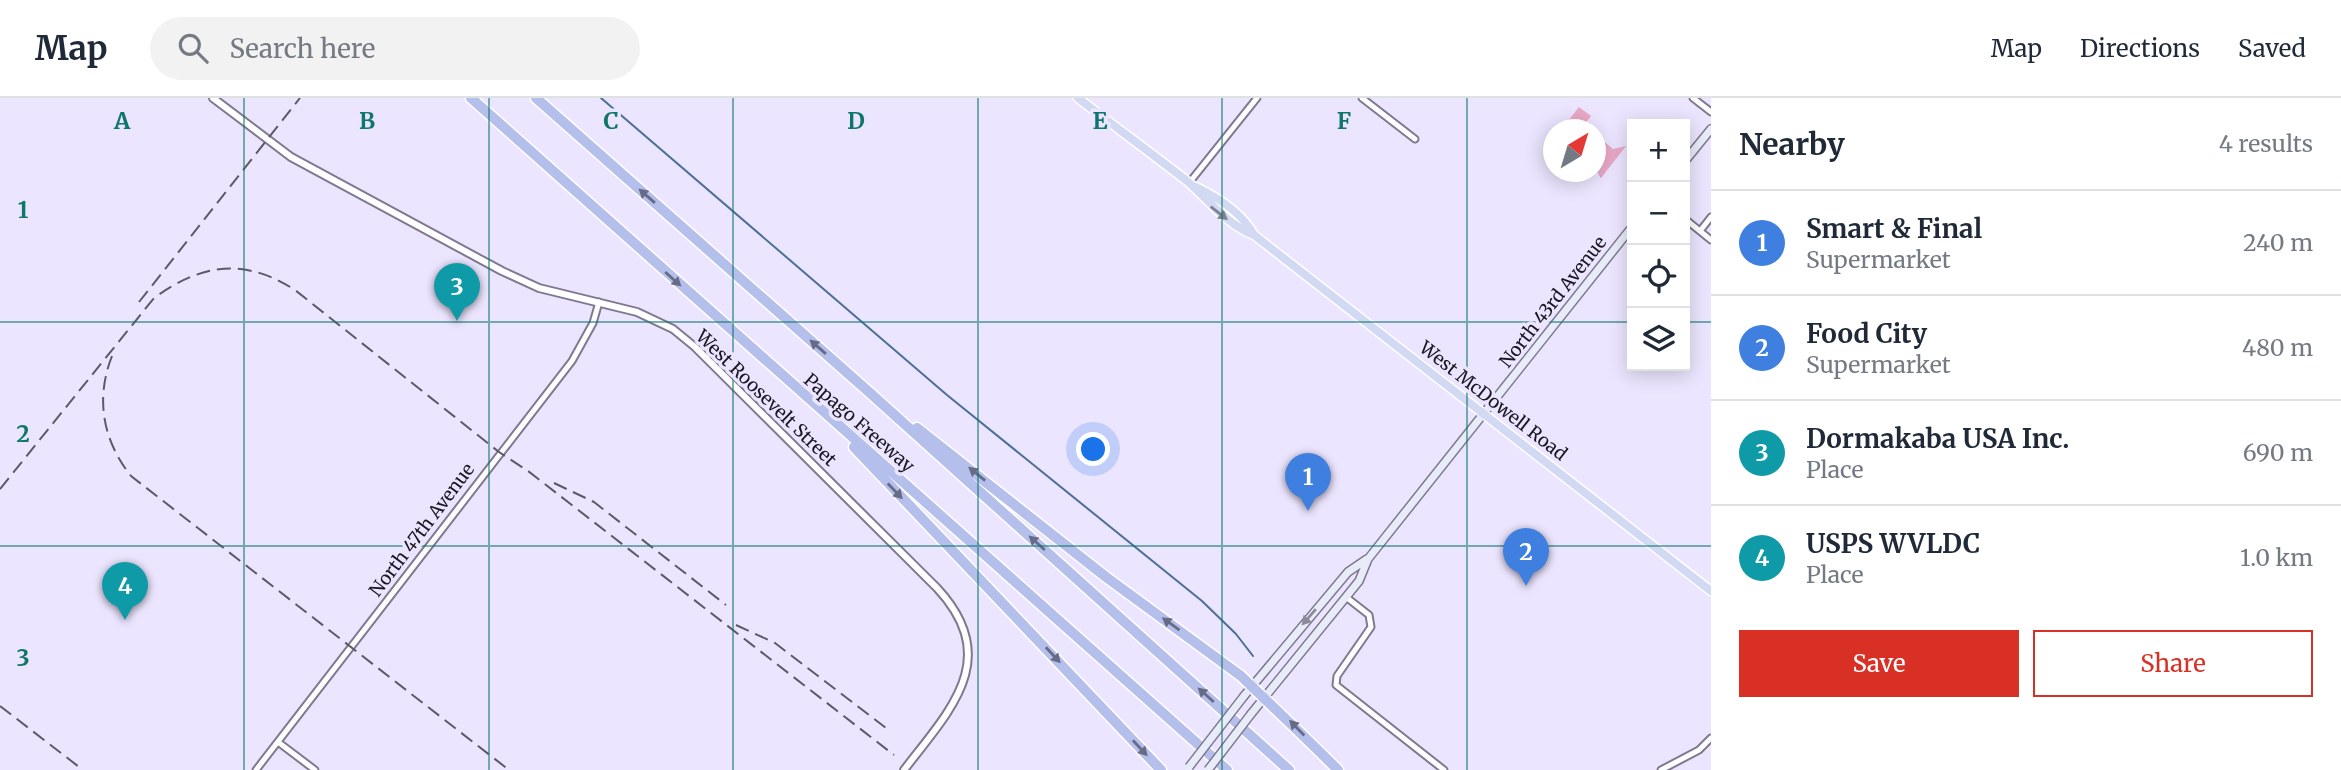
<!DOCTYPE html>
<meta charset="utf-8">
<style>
body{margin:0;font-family:Merriweather,serif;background:#f2f2f3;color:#1f2937}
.controls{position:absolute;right:21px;top:21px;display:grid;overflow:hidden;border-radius:0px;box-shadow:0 4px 18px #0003}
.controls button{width:63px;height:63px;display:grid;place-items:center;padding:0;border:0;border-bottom:2px solid #e0e1e3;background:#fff;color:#1f2937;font:35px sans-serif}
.compass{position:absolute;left:1543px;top:21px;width:63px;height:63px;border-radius:50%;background:#fff;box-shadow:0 4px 18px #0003;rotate:38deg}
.you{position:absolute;left:1094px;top:352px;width:24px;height:24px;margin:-18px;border:5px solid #fff;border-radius:50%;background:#1a73e8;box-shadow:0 0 0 10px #1a73e833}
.badge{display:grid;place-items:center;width:46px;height:46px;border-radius:50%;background:#d93025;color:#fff;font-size:23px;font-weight:700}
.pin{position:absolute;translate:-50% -58px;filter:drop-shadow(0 2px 4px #0008)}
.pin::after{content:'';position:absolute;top:37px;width:24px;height:21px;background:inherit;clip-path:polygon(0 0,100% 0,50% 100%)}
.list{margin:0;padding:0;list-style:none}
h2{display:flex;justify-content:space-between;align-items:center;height:91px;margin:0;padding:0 28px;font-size:30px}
h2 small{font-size:23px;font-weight:400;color:#747a83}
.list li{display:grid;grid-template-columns:46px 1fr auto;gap:21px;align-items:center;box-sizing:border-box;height:105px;padding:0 28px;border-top:2px solid #e0e1e3}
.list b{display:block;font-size:26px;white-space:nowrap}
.list p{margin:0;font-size:23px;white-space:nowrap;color:#747a83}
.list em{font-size:23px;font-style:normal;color:#747a83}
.actions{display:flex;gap:14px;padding:21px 28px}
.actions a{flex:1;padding:16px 0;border:2px solid #d93025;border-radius:0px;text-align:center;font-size:24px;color:#d93025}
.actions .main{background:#d93025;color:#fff}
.icon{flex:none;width:38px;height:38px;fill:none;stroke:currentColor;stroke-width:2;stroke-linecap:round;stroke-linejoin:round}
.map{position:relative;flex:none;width:1711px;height:672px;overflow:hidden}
header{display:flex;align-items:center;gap:42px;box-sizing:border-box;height:98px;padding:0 35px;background:#fff;border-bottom:2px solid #e0e1e3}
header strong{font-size:33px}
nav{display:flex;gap:38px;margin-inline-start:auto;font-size:24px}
.search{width:490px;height:63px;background:#f2f2f3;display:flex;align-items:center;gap:18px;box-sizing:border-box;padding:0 24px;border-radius:38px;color:#747a83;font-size:26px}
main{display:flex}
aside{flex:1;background:#fff}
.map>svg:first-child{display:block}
.park{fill:url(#park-tufts)}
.garden{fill:#e9a9c7}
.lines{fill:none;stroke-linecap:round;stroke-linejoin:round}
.stream{stroke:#4c6f94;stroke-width:2}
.minor-casing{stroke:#7f788f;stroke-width:9}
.tertiary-casing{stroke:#7f788f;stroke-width:10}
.secondary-casing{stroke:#7f788f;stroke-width:10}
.primary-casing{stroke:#fff;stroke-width:11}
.motorway-casing{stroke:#fff;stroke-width:13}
.minor{stroke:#fff;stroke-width:5}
.tertiary{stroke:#fff;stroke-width:6}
.secondary{stroke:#e8ecf9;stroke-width:7}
.primary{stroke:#d2d9f3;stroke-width:8}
.motorway{stroke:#b4bfeb;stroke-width:10}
.rail{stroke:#5d5967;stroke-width:2;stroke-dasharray:14 7;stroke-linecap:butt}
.secondary-bridge-casing{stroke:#7f788f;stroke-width:10;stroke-linecap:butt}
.secondary-bridge{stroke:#e8ecf9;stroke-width:7}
.oneway{fill:#676b86}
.oneway2{fill:#7f8294}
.oneway3{fill:#8b8c97}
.grid{fill:none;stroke:#0f766e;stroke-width:2;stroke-opacity:0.55}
.labels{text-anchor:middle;stroke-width:7;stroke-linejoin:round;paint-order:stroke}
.street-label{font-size:18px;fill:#1a1720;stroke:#ece5ff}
.grid-label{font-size:23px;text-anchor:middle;font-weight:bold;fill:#0f766e;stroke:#ece5ff;stroke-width:7;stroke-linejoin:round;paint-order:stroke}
</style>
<header>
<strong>Map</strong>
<div class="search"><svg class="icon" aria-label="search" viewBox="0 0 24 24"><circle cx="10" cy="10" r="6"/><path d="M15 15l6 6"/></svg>Search here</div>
<nav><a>Map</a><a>Directions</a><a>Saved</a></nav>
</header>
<main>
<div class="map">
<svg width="1711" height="672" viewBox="0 0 1711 672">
<defs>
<pattern id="park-tufts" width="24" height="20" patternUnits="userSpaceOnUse" patternTransform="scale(1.75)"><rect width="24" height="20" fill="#e9a9c7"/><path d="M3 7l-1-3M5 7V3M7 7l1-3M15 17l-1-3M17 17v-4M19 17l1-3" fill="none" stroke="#c791ab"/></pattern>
</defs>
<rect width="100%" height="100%" fill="#ece5ff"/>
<!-- park -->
<path class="park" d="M 1579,9 L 1591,18 L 1581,31 L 1562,31 Z
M 1596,37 L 1613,51 L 1626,48 L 1601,80 L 1596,72 Z"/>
<!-- garden -->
<path class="garden" d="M 1605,48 L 1613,54 L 1602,69 L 1596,60 Z"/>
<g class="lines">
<!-- stream -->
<path class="stream" d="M 601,0 L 947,297 L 1202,503 L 1236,536 L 1253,558"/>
<!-- minor casing -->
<g class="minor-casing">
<path id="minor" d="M 1362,0 L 1415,41
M 1693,0 L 1711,14
M 1189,85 L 1257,0
M 1685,121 L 1711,142
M 1700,133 L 1711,119
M 1346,499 L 1369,517 L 1371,529 L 1337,578 L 1336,587 L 1444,672
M 278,644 L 315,672
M 256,672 L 572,263 L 593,225 L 599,204
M 1661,672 L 1699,652 L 1711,640"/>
</g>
<!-- tertiary casing -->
<g class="tertiary-casing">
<path id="tertiary" d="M 213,0 L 291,59 L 502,173 L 539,190 L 637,214 L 673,231 L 695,249 L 937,490 C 1003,561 950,612 904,672"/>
</g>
<!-- secondary casing -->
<g class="secondary-casing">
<path id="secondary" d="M 1685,63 L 1711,31
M 1244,598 L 1348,474 L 1367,461
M 1251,616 L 1359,483 L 1368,461 L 1632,129"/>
</g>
<!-- primary casing -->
<g class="primary-casing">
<path id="primary" d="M 1078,0 C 1114,28 1151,55 1187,83 C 1209,102 1226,126 1254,137 L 1711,493
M 1196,89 C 1219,100 1242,115 1254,137"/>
</g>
<!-- motorway casing -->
<g class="motorway-casing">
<path id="motorway" d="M 471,0 L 1227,672
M 536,0 L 869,294 L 1289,672
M 917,330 L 1106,479 L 1241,578 C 1273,609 1306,640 1338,672
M 854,349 L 1161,672"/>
</g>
<!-- minor -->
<use href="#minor" class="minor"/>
<!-- tertiary -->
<use href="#tertiary" class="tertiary"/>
<!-- secondary -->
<use href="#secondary" class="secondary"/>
<!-- primary -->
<use href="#primary" class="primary"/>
<!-- motorway -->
<use href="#motorway" class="motorway"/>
<!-- rail -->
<path class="rail" d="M 139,204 L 300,0
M 112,258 C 95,301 103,343 131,378 L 509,672
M 554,385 L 594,404 L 726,507
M 0,391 L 154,200 C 201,166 244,159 295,192 L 499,354 L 528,373 L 894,657
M 736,527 L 775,545 L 886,630
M 0,608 L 83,672"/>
<!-- secondary-bridge casing -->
<g class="secondary-bridge-casing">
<path id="secondary-bridge" d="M 1189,669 L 1244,598
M 1208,672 L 1251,616"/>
</g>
<!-- secondary-bridge -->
<use href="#secondary-bridge" class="secondary-bridge"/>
</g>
<!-- one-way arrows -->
<defs><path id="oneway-solid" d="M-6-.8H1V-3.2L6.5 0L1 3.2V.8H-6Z" transform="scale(1.75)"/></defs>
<g class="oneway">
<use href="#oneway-solid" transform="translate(647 98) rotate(-139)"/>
<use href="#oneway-solid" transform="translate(673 181) rotate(42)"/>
<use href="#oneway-solid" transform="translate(818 249) rotate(-139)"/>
<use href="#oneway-solid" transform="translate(977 376) rotate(-141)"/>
<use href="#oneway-solid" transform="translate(895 393) rotate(46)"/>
<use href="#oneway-solid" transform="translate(1037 445) rotate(-138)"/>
<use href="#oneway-solid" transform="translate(1171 526) rotate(-144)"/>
<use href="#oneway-solid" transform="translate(1053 557) rotate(47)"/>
<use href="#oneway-solid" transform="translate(1206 597) rotate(-138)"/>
<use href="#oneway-solid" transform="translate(1297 630) rotate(-134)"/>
<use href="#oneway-solid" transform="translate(1140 650) rotate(47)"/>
</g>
<use class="oneway2" href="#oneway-solid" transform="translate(1219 115) rotate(38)"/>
<use class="oneway3" href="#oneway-solid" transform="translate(1309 519) rotate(131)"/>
<!-- grid -->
<path class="grid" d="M 244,0 L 244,672M 489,0 L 489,672M 733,0 L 733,672M 978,0 L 978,672M 1222,0 L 1222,672M 1467,0 L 1467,672M 0,224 L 1632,224M 1685,224 L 1711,224M 0,448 L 1711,448"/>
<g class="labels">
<!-- street labels -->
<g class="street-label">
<text transform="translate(1553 204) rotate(-52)" y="6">North 43rd Avenue</text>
<text transform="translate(766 300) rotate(44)" y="6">West Roosevelt Street</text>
<text transform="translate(1493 303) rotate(38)" y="6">West McDowell Road</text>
<text transform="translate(859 325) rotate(41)" y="6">Papago Freeway</text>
<text transform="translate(422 432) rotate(-53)" y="6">North 47th Avenue</text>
</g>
</g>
<g class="grid-label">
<text x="122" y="31">A</text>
<text x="367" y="31">B</text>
<text x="611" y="31">C</text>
<text x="856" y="31">D</text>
<text x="1100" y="31">E</text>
<text x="1344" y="31">F</text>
<text x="23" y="120">1</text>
<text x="23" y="344">2</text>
<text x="23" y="568">3</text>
</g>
</svg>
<div class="controls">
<button>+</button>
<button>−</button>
<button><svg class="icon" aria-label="locate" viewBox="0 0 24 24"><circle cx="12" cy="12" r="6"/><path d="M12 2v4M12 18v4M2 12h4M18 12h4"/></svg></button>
<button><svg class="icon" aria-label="layers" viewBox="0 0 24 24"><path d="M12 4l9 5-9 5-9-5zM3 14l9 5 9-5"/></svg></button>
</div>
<svg class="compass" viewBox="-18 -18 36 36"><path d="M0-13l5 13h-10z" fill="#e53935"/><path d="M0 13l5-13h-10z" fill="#747a83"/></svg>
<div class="you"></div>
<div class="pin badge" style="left:1308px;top:413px;background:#3f7fe0">1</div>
<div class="pin badge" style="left:1526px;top:488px;background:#3f7fe0">2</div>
<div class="pin badge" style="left:457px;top:223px;background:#0f9aa8">3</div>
<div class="pin badge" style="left:125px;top:522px;background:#0f9aa8">4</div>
</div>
<aside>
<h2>Nearby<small>4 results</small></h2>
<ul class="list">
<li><span class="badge" style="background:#3f7fe0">1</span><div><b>Smart &amp; Final</b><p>Supermarket</p></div><em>240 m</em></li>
<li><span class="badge" style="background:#3f7fe0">2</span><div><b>Food City</b><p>Supermarket</p></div><em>480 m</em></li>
<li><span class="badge" style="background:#0f9aa8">3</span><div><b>Dormakaba USA Inc.</b><p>Place</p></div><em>690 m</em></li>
<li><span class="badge" style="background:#0f9aa8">4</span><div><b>USPS WVLDC</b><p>Place</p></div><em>1.0 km</em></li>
</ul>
<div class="actions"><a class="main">Save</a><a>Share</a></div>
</aside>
</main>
